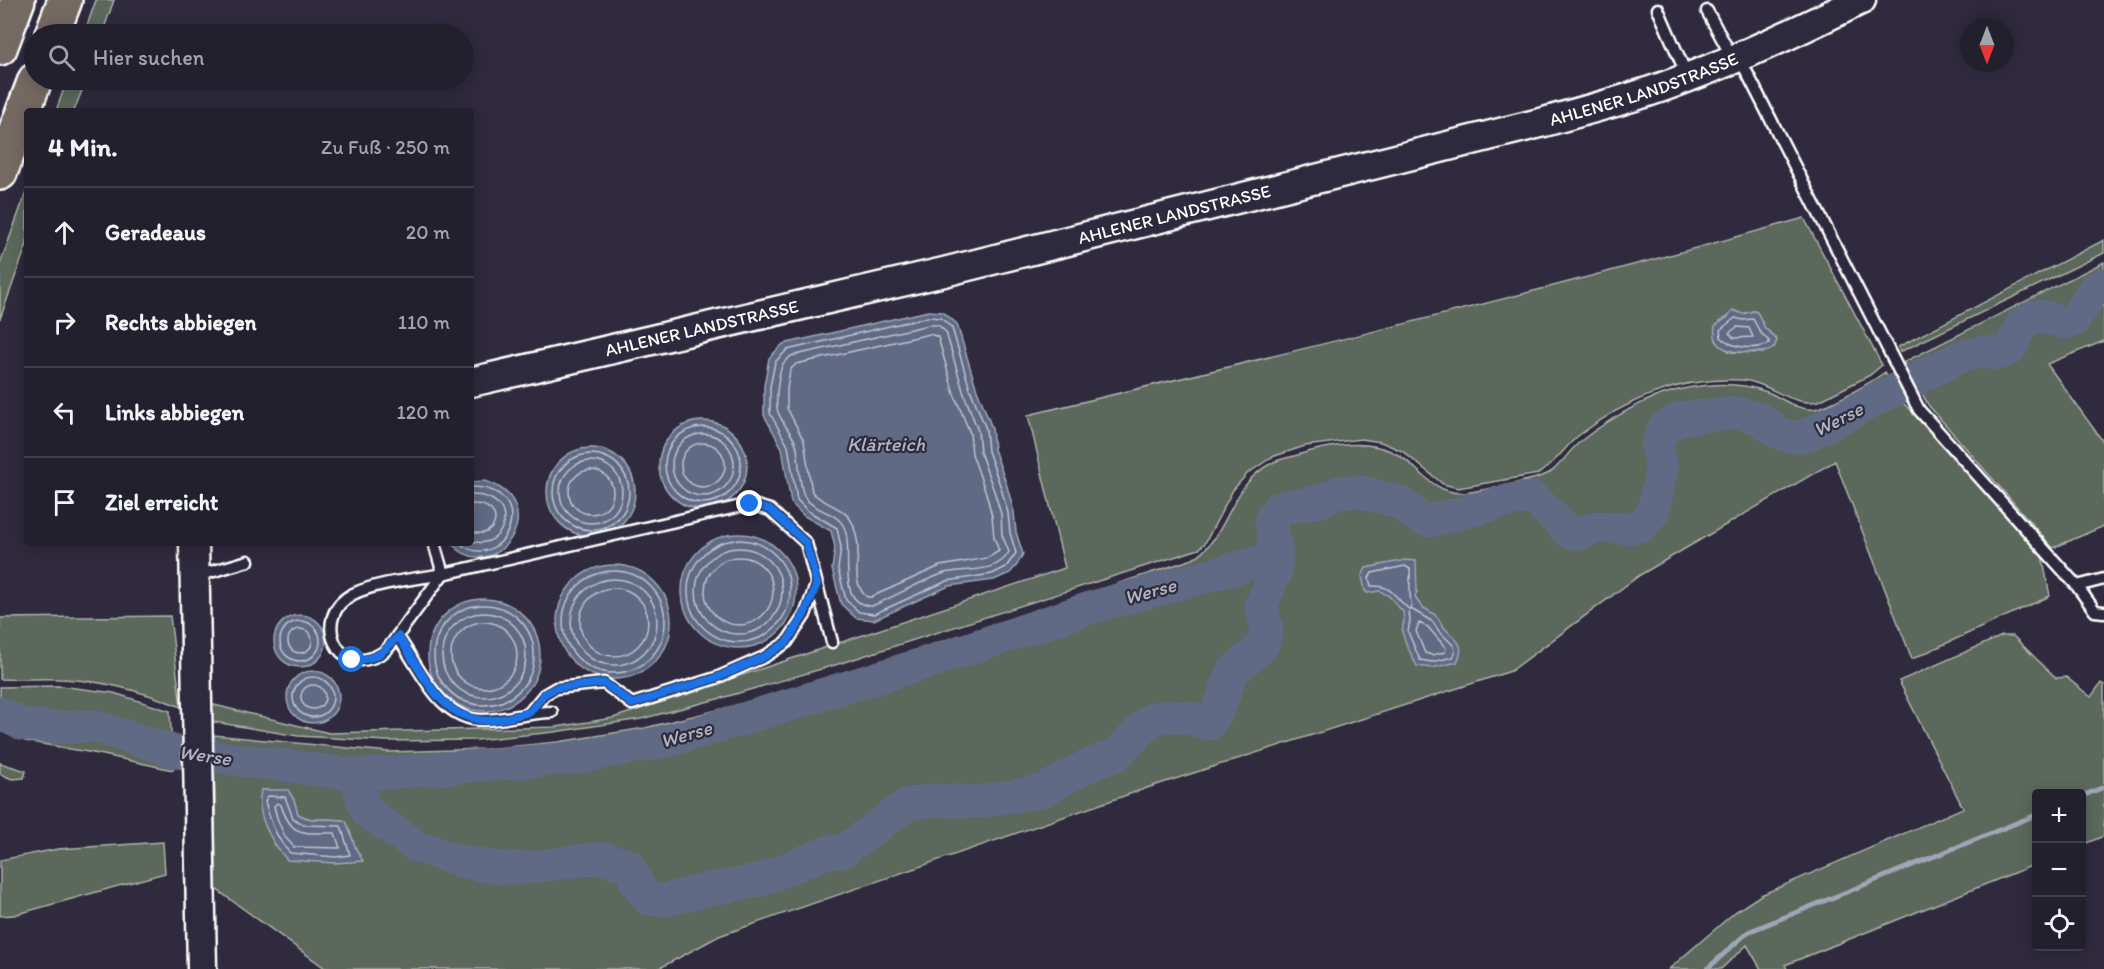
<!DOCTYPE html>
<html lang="de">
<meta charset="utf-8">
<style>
body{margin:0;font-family:Itim,sans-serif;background:#2f2d3a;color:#f1f3f6}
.controls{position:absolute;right:18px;bottom:18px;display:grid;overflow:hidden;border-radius:6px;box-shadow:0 3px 15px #0003}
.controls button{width:54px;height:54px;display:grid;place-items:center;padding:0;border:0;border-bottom:2px solid #403e4a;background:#23202e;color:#f1f3f6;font:30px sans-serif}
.compass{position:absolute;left:1960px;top:18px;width:54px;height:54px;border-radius:50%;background:#23202e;box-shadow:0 3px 15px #0003;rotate:180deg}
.stop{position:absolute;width:18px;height:18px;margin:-14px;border:4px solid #1a73e8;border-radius:50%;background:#fff}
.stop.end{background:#1a73e8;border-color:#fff;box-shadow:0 2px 6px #0008}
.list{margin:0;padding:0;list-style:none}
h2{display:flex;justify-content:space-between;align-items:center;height:78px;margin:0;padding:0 24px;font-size:26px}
h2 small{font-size:20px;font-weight:400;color:#a3a3aa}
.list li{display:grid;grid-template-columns:39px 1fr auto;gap:18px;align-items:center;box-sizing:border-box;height:90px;padding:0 24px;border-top:2px solid #403e4a}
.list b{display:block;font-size:22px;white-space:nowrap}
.list em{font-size:20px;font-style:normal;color:#a3a3aa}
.icon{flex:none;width:33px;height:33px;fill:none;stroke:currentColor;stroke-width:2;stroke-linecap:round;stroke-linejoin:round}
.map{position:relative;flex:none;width:2104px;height:969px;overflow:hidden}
.search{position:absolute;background:#23202e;box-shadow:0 3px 15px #0003;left:24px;top:24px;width:450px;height:66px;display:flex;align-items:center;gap:15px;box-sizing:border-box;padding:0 21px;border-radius:33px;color:#a3a3aa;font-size:22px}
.panel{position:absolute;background:#23202e;box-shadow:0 3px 15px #0003;left:24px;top:108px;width:450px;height:438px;border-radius:6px}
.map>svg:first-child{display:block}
.green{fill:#5c675b;stroke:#aeb3ad;stroke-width:1.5;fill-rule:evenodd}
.water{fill:#606b85;stroke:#a0a6b6;stroke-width:1.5}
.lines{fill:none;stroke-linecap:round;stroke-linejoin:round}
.shore{stroke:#bfc4ce;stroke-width:1.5}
.stream{stroke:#a0a6b6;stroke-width:5}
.river{stroke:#606b85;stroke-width:33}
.lane-casing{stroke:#fff;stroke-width:15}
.secondary-casing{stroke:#fff;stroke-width:33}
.highway-casing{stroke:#fff;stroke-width:38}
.lane{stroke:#2f2a3d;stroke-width:10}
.secondary{stroke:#2f2a3d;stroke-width:28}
.highway{stroke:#756964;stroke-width:33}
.route{stroke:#1a73e8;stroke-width:8}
.labels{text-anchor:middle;stroke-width:4.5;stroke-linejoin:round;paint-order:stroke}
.street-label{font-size:18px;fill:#fff;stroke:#2f2a3d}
.water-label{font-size:20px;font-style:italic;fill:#b0b5c2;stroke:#2f2a3d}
</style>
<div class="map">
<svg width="2104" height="969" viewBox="0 0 2104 969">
<rect width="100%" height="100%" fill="#2f2a3d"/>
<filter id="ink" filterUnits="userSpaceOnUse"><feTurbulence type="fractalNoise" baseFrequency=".0167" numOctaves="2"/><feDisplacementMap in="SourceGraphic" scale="12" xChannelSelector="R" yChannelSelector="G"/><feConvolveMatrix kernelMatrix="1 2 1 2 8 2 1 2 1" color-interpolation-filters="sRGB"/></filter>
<g filter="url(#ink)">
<!-- green -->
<path class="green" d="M 96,0 L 114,0 L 102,34 L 84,34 Z
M 67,80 L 86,80 L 74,111 L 56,111 Z
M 27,190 L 27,244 L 0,319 L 0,264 Z
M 1804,218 L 1882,365 L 1870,375 L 1819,401 C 1792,408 1768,381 1740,380 C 1680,377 1625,400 1578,436 C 1564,448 1555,464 1538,474 L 1458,488 L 1443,484 L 1402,451 L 1381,442 L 1361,439 L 1305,446 L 1272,457 L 1247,474 L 1233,490 L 1205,543 L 1199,549 L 835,665 L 725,697 L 641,719 L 554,732 L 476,740 L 386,741 L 298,736 L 208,721 L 210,704 L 329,733 L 556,727 L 613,718 L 1065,568 L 1028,415 C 1288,353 1547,291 1804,218 ZM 1754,311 L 1757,313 L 1765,328 L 1777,340 L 1763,353 L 1730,352 L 1716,341 L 1720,321 L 1728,317 Z
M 2104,240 L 2104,253 L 1900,352 L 1898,347 Z
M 2104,262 L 2104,341 L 2047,364 L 2104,443 L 2104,526 L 2053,548 L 1929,406 L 1904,362 Z
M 1885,372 L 1903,403 L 1912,411 L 2042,555 L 2050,596 L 1912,659 L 1835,461 L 1640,575 L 1511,671 L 1150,787 L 719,936 L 658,969 L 334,969 L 325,968 L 216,889 L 214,735 L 389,752 L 485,749 L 558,742 L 645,728 L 729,707 L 839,675 L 1193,559 C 1231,535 1228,485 1272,463 C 1279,459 1287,458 1294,456 C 1326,446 1369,436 1400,456 C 1420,469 1434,493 1461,493 C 1476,492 1537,480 1549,473 C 1562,465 1569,450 1581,441 C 1602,424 1638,402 1664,394 C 1696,384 1735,380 1767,392 C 1781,397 1797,411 1813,409 C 1828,408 1873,381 1885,372 ZM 261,790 L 288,791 L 294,800 L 298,814 C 314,824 328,816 346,821 L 356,849 L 274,845 Z
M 170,616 L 181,707 C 142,691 103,680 60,679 C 40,678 20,680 0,679 L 0,618 Z
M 2002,636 L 2013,636 L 2056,678 L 2066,677 L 2091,697 L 2101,683 L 2104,685 L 2104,836 L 2082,845 L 2082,794 L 2036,794 L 2036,864 L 1785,965 L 1787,969 L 1761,969 L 1747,945 L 1721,969 L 1669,969 L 1735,912 L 1761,895 L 1963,808 L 1899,681 Z
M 60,686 L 114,693 L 170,711 L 173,770 L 99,754 L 25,741 L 0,731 L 0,687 Z
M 0,763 L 26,771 L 24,778 L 12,779 L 0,774 Z
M 163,842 L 165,873 L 14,915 L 0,916 L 0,860 L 58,849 Z"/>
<!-- water -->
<path class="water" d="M 1733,310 L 1743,314 L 1753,311 L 1757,312 L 1765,328 L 1777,340 L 1774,348 C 1767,353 1760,352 1751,352 C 1732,353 1711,350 1715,326 L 1728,317 Z
M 928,311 L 943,312 L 957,324 L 976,387 L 992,428 L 994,449 L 1007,486 L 1014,512 L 1016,532 L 1023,554 L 1017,565 L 1010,573 L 994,580 L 949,586 L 874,620 L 856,618 L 841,604 L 832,569 L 835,547 L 831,531 L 804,516 L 791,503 L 782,448 L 764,415 L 764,386 L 769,358 L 783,344 Z
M659 465a44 44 0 1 1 88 0a44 44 0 1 1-88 0Z
M547 492a44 44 0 1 1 88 0a44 44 0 1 1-88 0Z
M 485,481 C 556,504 494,591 451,543 L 471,543 L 471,482 Z
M682 591a57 57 0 1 1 114 0a57 57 0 1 1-114 0Z
M 1405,560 L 1416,561 L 1417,592 L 1415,596 C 1421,612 1430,608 1438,618 C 1440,621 1441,624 1443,626 C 1454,640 1467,642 1457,662 L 1432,668 L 1417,666 L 1407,646 L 1402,632 L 1404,620 L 1403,612 L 1389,596 L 1380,591 L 1367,593 L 1365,591 L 1362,576 L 1366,568 Z
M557 622a57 57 0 1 1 114 0a57 57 0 1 1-114 0Z
M428 655a56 56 0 1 1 112 0a56 56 0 1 1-112 0Z
M274 641a26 26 0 1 1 52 0a26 26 0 1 1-52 0Z
M287 697a26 26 0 1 1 52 0a26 26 0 1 1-52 0Z
M 261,790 L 288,790 L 294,800 L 298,814 C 314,824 328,816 346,821 L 356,849 L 363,861 L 335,863 L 287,860 C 271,841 255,816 261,790 Z"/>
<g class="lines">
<!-- shore -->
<path class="shore" d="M 928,317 L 941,318 L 952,328 L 970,389 L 986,429 L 988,451 L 1001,488 L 1008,513 L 1010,533 L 1016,553 L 1006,567 L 992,574 L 947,581 L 874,614 L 859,612 L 846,600 L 838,569 L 841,547 L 837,528 L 808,511 L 797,500 L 788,446 L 770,413 L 770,387 L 775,362 L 787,350 Z
M 1735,318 L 1743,320 L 1753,319 L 1760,332 L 1769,341 L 1769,344 C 1754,350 1733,349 1721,337 L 1720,330 Z
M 929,325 L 938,325 L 946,332 L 963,391 L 978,431 L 980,452 L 994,491 L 1001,514 L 1002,535 L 1009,552 C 998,574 965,568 945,573 C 920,581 896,596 872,606 C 833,604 856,548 843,525 C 836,512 815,511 806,499 C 798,488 800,458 796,444 C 792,433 782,423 778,412 C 775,403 778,375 782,366 C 783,362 788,359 791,356 Z
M 1737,327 L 1749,328 L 1753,337 L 1734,338 L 1729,333 Z
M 930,334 L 938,337 L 954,394 L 970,433 L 972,454 L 986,493 L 992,516 L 994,537 L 999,551 L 987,558 L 940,566 L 871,597 L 867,597 C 852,585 858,564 858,547 C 858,540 855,531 853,524 C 846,507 824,505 812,492 L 804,441 L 787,408 L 787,389 L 790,370 L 796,364 Z
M665 465a38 38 0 1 1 76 0a38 38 0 1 1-76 0Z
M672 465a31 31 0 1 1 62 0a31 31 0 1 1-62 0Z
M681 465a22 22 0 1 1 44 0a22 22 0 1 1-44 0Z
M553 492a38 38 0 1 1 76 0a38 38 0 1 1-76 0Z
M560 492a31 31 0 1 1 62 0a31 31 0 1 1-62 0Z
M569 492a22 22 0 1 1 44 0a22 22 0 1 1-44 0Z
M 471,495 C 521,494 508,552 471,541
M 471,504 C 509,503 496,543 471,531
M688 591a51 51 0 1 1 102 0a51 51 0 1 1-102 0Z
M 459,543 C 504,578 543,488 471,487
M696 591a43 43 0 1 1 86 0a43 43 0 1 1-86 0Z
M705 591a34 34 0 1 1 68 0a34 34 0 1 1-68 0Z
M 1405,566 L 1410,569 C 1411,582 1408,595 1412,606 L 1409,609 C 1394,598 1394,585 1371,586 L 1369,578 L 1372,573 Z
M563 622a51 51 0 1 1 102 0a51 51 0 1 1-102 0Z
M571 622a43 43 0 1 1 86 0a43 43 0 1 1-86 0Z
M580 622a34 34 0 1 1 68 0a34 34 0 1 1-68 0Z
M434 655a50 50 0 1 1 100 0a50 50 0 1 1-100 0Z
M 1411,609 L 1433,622 L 1438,630 L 1454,646 L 1455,652 L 1453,657 L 1432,662 L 1420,660 L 1408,632 L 1410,620 L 1409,611 Z
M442 655a42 42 0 1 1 84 0a42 42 0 1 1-84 0Z
M280 641a20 20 0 1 1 40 0a20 20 0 1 1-40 0Z
M451 655a33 33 0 1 1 66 0a33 33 0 1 1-66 0Z
M 1419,623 L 1428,627 L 1446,648 L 1445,652 L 1432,655 L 1425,653 L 1416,631 Z
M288 641a12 12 0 1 1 24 0a12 12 0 1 1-24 0Z
M293 697a20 20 0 1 1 40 0a20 20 0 1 1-40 0Z
M301 697a12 12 0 1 1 24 0a12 12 0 1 1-24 0Z
M 268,796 L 285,797 L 293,818 L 304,825 L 341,826 L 350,855 L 335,857 L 290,853 C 276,838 270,821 265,801 Z
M 277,803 L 281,805 C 292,839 304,832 335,833 L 340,848 L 294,847 L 285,837 L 277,818 L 274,806 Z"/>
<!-- stream -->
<path class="stream" d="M 2082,796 L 2104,787
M 1707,969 L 1748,932 L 2036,815"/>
<!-- river -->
<path class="river" d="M 0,713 L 21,724 L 54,728 L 94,726 L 176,752 L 358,775 L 574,758 L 664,742 L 743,719 L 932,661 L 1093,607 L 1277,557 L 1271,520 L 1278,508 L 1321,501 L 1339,492 L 1362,492 L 1398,502 L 1421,519 L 1429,521 L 1515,499 L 1534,498 L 1569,532 L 1579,534 L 1596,527 L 1627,528 L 1643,525 L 1653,512 L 1662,467 L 1657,446 L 1663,429 L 1682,418 L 1737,413 L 1758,418 L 1779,433 L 1792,437 L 1805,436 L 1961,356 L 1981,352 L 1997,354 L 2010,349 L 2021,326 L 2030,318 L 2041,316 L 2065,323 L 2074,320 L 2094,289 L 2104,284
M 358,775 L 362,800 L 368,813 L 416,846 L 463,862 L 498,868 L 524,868 L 600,858 L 628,865 L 639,887 L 649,899 L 665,900 L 705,890 L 758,881 L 830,851 L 842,852 L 908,804 L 935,800 L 978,802 L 1043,791 L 1085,767 L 1116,755 L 1152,719 L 1166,716 L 1189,718 L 1209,724 L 1216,715 L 1232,673 L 1263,645 L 1267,628 L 1261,605 L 1275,574 L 1277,557"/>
<!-- lane casing -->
<g class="lane-casing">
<path id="lane" d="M 1658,9 L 1688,78
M 1707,11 L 1733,59
M 1739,57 L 1919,410 L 2077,586 L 2104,579
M 434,543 L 443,574 L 750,504 L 770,510 L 806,543 L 832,642
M 443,574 L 397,636 C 420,667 438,720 483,720 C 507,720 529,712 552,712
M 197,576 L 248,561
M 2077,586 L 2095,611 L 2104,612
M 397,636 C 393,642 388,650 382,653 C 337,681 310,616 353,594 C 378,582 416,579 443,574
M 530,712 L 544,695 L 556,688 L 604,683 L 632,704 L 716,678 L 764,657 L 787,642 L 805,615 L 816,585"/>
</g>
<!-- secondary casing -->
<g class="secondary-casing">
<g id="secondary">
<path id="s1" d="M 471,382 L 944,272 L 1544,122 C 1593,108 1642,96 1689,77 C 1748,55 1805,27 1861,0"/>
<path d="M 194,543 L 202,969"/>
</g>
</g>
<!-- highway casing -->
<g class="highway-casing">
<path id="highway" d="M 52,34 L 65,0
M 0,48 L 18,0
M 0,173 L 35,80"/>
</g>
<!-- lane -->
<use href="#lane" class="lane"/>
<!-- secondary -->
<use href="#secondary" class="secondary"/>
<!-- highway -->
<use href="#highway" class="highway"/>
</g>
</g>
<g class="lines" filter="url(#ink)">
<!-- route -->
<path class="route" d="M 352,660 C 376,660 382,654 398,636 C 420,667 436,714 480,720 C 496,722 514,716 530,712 L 544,694 L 556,688 L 604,683 L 632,704 L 716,678 L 764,657 L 787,642 L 804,615 L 817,584 L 806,543 L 770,510 L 750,504"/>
</g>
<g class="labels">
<!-- street labels -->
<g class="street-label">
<text dy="6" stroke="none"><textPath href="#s1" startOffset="1209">AHLENER LANDSTRASSE</textPath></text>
<text dy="6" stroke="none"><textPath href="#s1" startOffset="723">AHLENER LANDSTRASSE</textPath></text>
<text dy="6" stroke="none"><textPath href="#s1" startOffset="237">AHLENER LANDSTRASSE</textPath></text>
</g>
<!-- water labels -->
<g class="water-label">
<text transform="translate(1838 419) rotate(-27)" y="7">Werse</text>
<text x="886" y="451">Klärteich</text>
<text transform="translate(1150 591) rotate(-15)" y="7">Werse</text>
<text transform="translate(686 734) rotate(-16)" y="7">Werse</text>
<text transform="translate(205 755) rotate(8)" y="7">Werse</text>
</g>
</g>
</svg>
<div class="controls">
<button>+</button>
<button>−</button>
<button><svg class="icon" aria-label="locate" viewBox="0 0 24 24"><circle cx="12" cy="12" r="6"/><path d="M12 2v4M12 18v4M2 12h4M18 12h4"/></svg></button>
</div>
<svg class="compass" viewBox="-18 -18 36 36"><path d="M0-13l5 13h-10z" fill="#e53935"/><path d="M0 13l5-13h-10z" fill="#a3a3aa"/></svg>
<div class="stop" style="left:352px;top:660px"></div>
<div class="stop end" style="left:750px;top:504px"></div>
<div class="search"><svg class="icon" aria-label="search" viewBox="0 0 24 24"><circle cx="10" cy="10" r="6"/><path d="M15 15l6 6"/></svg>Hier suchen</div>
<section class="panel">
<h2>4 Min.<small>Zu Fuß · 250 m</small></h2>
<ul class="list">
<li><svg class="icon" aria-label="ahead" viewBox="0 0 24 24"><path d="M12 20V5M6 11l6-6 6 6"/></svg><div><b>Geradeaus</b></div><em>20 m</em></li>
<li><svg class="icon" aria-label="right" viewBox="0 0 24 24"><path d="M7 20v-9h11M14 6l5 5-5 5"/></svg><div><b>Rechts abbiegen</b></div><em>110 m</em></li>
<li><svg class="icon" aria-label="left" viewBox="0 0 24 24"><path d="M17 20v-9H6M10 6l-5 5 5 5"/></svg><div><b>Links abbiegen</b></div><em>120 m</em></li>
<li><svg class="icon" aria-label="arrive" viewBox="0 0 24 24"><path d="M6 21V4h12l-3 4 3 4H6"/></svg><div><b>Ziel erreicht</b></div></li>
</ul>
</section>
</div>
